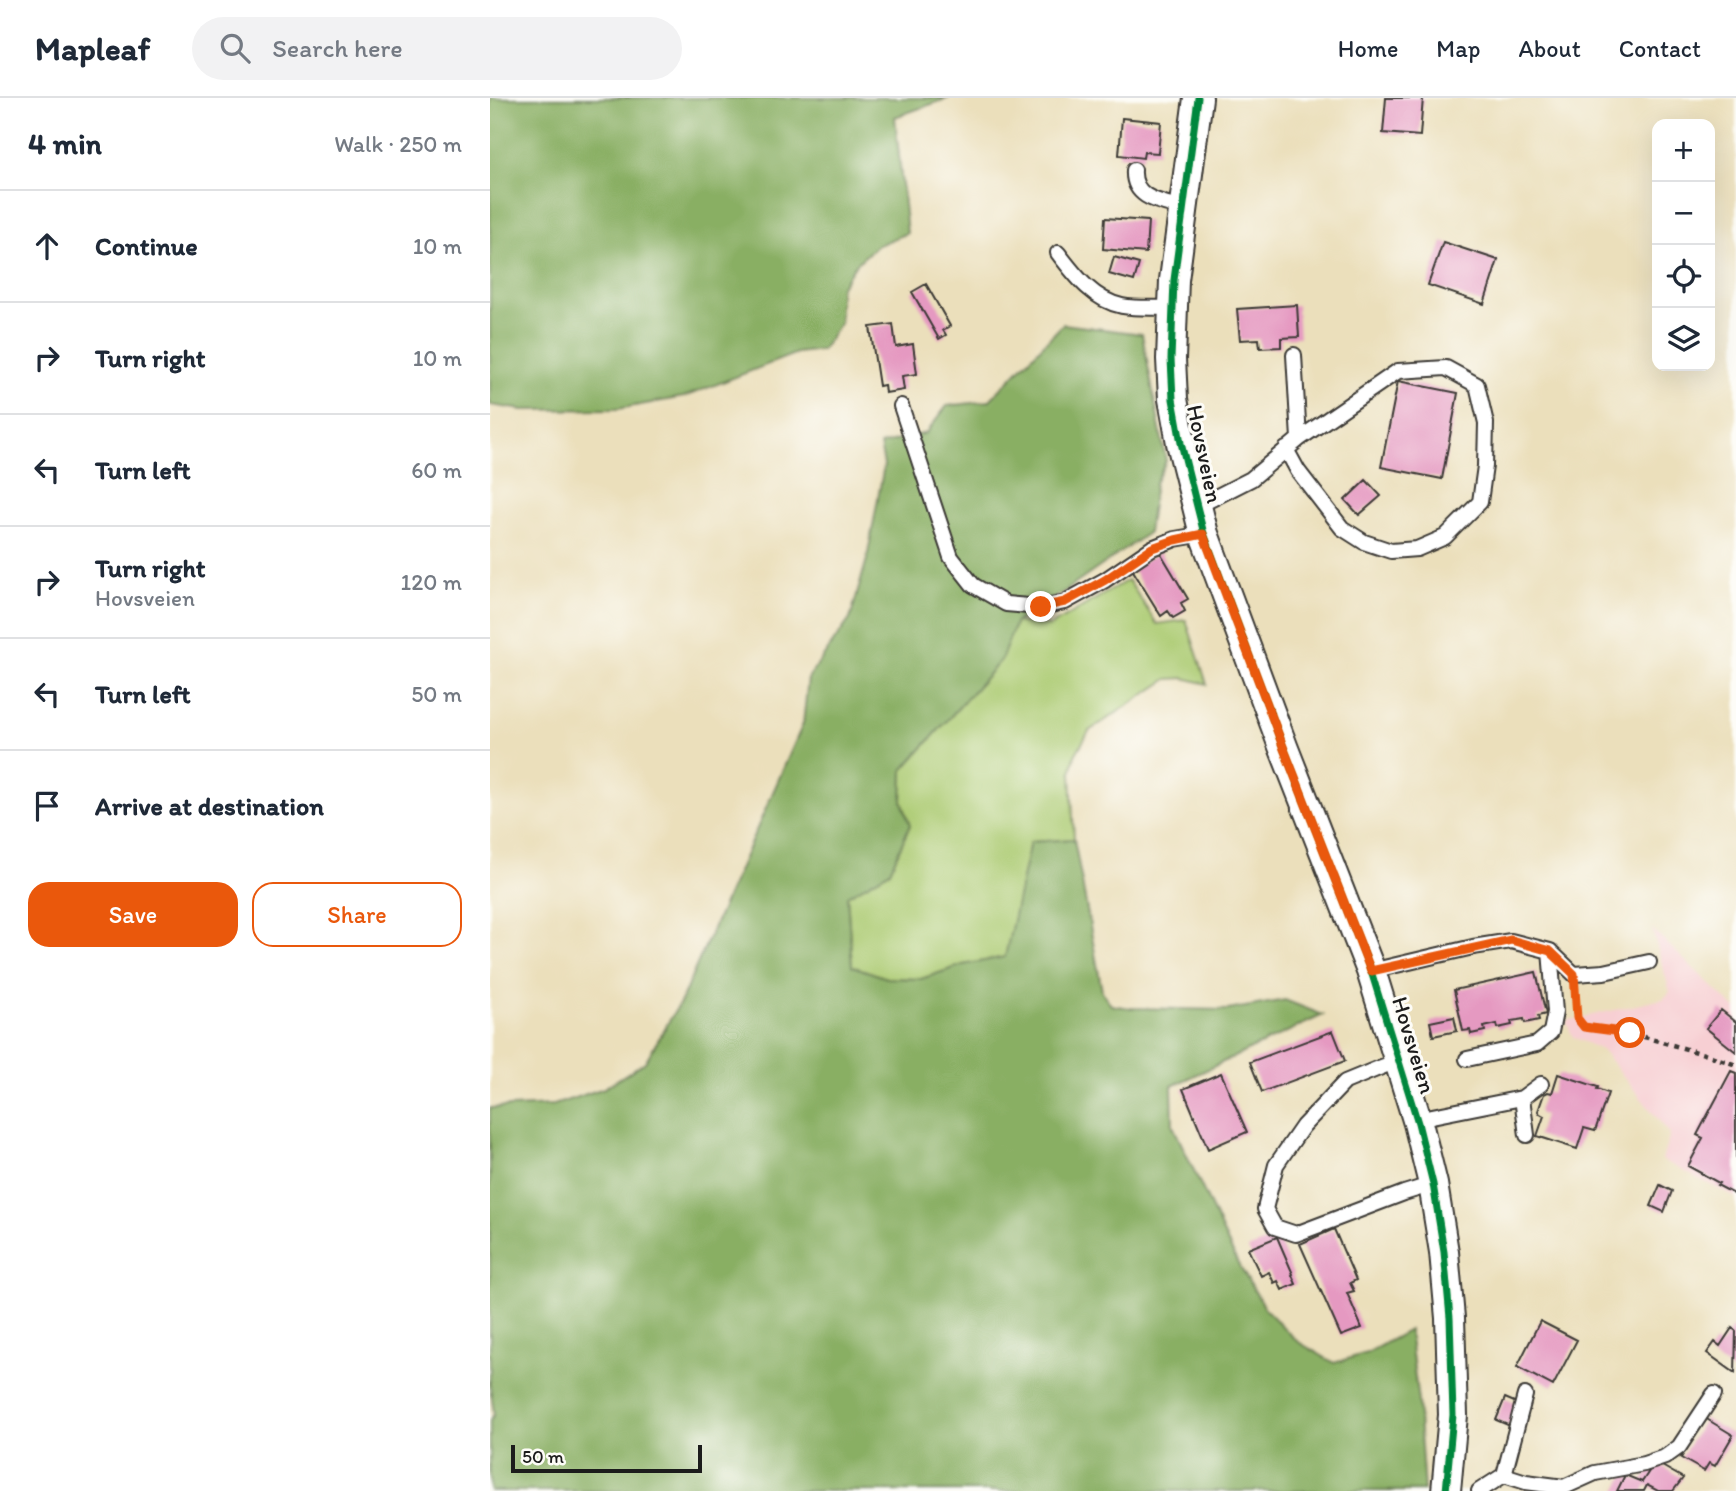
<!DOCTYPE html>
<meta charset="utf-8">
<style>
body{margin:0;font-family:Itim,sans-serif;background:#f2f2f3;color:#1f2937}
.controls{position:absolute;right:21px;top:21px;display:grid;overflow:hidden;border-radius:14px;box-shadow:0 7px 28px #0002}
.controls button{width:63px;height:63px;display:grid;place-items:center;padding:0;border:0;border-bottom:2px solid #e0e1e3;background:#fff;color:#1f2937;font:35px sans-serif}
.scale{position:absolute;left:21px;bottom:18px;width:191px;box-sizing:border-box;padding-left:7px;border:4px solid #1c1c1c;border-top:0;font-size:19px;line-height:24px;white-space:nowrap;color:#1c1c1c;-webkit-text-stroke:5px #fdfcf7;paint-order:stroke}
.stop{position:absolute;width:21px;height:21px;margin:-16px;border:5px solid #ea580c;border-radius:50%;background:#fff}
.stop.end{background:#ea580c;border-color:#fff;box-shadow:0 2px 7px #0008}
.list{margin:0;padding:0;list-style:none}
h2{display:flex;justify-content:space-between;align-items:center;height:91px;margin:0;padding:0 28px;font-size:30px}
h2 small{font-size:23px;font-weight:400;color:#747a83}
.list li{display:grid;grid-template-columns:46px 1fr auto;gap:21px;align-items:center;box-sizing:border-box;height:112px;padding:0 28px;border-top:2px solid #e0e1e3}
.list b{display:block;font-size:26px;white-space:nowrap}
.list p{margin:0;font-size:23px;white-space:nowrap;color:#747a83}
.list em{font-size:23px;font-style:normal;color:#747a83}
.actions{display:flex;gap:14px;padding:21px 28px}
.actions a{flex:1;padding:16px 0;border:2px solid #ea580c;border-radius:21px;text-align:center;font-size:24px;color:#ea580c}
.actions .main{background:#ea580c;color:#fff}
.icon{flex:none;width:38px;height:38px;fill:none;stroke:currentColor;stroke-width:2;stroke-linecap:round;stroke-linejoin:round}
.map{position:relative;flex:none;width:1246px;height:1393px;overflow:hidden}
header{display:flex;align-items:center;gap:42px;box-sizing:border-box;height:98px;padding:0 35px;background:#fff;border-bottom:2px solid #e0e1e3}
header strong{font-size:33px}
nav{display:flex;gap:38px;margin-inline-start:auto;font-size:24px}
.search{width:490px;height:63px;background:#f2f2f3;display:flex;align-items:center;gap:18px;box-sizing:border-box;padding:0 24px;border-radius:38px;color:#747a83;font-size:26px}
main{display:flex}
aside{flex:1;background:#fff}
.map>svg:first-child{display:block}
.built{fill:#f7cfd3}
.green{fill:#accb72;stroke:#647447;stroke-width:2}
.forest{fill:#89af64;stroke:#526640;stroke-width:2}
.building{fill:#e599c1}
.lines{fill:none;stroke-linecap:round;stroke-linejoin:round}
.lane-casing{stroke:#3b3934;stroke-width:18}
.street-casing{stroke:#3b3934;stroke-width:32}
.path{stroke:#3b3934;stroke-width:4.5;stroke-dasharray:5 5;stroke-linecap:butt}
.lane{stroke:#fff;stroke-width:14}
.street{stroke:#fff;stroke-width:28}
.cycleway-casing{stroke:#fdfcf7;stroke-width:11}
.cycleway{stroke:#00873e;stroke-width:7}
.route{stroke:#ea580c;stroke-width:9}
.labels{text-anchor:middle;stroke-width:6;stroke-linejoin:round;paint-order:stroke}
.street-label{font-size:23px;fill:#1c1c1c;stroke:#fdfcf7}
</style>
<header>
<strong>Mapleaf</strong>
<div class="search"><svg class="icon" aria-label="search" viewBox="0 0 24 24"><circle cx="10" cy="10" r="6"/><path d="M15 15l6 6"/></svg>Search here</div>
<nav><a>Home</a><a>Map</a><a>About</a><a>Contact</a></nav>
</header>
<main>
<aside>
<h2>4 min<small>Walk · 250 m</small></h2>
<ul class="list">
<li><svg class="icon" aria-label="ahead" viewBox="0 0 24 24"><path d="M12 20V5M6 11l6-6 6 6"/></svg><div><b>Continue</b></div><em>10 m</em></li>
<li><svg class="icon" aria-label="right" viewBox="0 0 24 24"><path d="M7 20v-9h11M14 6l5 5-5 5"/></svg><div><b>Turn right</b></div><em>10 m</em></li>
<li><svg class="icon" aria-label="left" viewBox="0 0 24 24"><path d="M17 20v-9H6M10 6l-5 5 5 5"/></svg><div><b>Turn left</b></div><em>60 m</em></li>
<li><svg class="icon" aria-label="right" viewBox="0 0 24 24"><path d="M7 20v-9h11M14 6l5 5-5 5"/></svg><div><b>Turn right</b><p>Hovsveien</p></div><em>120 m</em></li>
<li><svg class="icon" aria-label="left" viewBox="0 0 24 24"><path d="M17 20v-9H6M10 6l-5 5 5 5"/></svg><div><b>Turn left</b></div><em>50 m</em></li>
<li><svg class="icon" aria-label="arrive" viewBox="0 0 24 24"><path d="M6 21V4h12l-3 4 3 4H6"/></svg><div><b>Arrive at destination</b></div></li>
</ul>
<div class="actions"><a class="main">Save</a><a>Share</a></div>
</aside>
<div class="map">
<svg width="1246" height="1393" viewBox="0 0 1246 1393">
<rect width="100%" height="100%" fill="#fdfcf7"/>
<filter id="ink" filterUnits="userSpaceOnUse"><feTurbulence type="fractalNoise" baseFrequency=".0143" numOctaves="2"/><feDisplacementMap in="SourceGraphic" scale="14" xChannelSelector="R" yChannelSelector="G"/><feConvolveMatrix kernelMatrix="1 2 1 2 8 2 1 2 1" color-interpolation-filters="sRGB"/></filter>
<filter id="wash" filterUnits="userSpaceOnUse"><feTurbulence type="fractalNoise" baseFrequency=".00686" numOctaves="4" result="noise"/><feDisplacementMap in="SourceGraphic" scale="28" xChannelSelector="R" yChannelSelector="G"/><feGaussianBlur stdDeviation="1.57" result="paint"/><feColorMatrix in="noise" values="0 0 0 0 0 0 0 0 0 0 0 0 0 0 0 0 0 1.4 0 .05"/><feComposite in="paint" operator="in"/></filter>
<g filter="url(#wash)">
<rect width="100%" height="100%" fill="#ebdfbb"/>
<!-- built -->
<path class="built" d="M 1162,831 L 1246,911 L 1246,1100 L 1172,1062 L 1180,1036 L 1112,952 L 1083,939 L 1076,923 L 1173,901 L 1180,894 Z"/>
<!-- green -->
<path class="green" d="M 638,482 L 667,526 L 696,522 L 717,586 L 694,580 L 678,581 L 599,633 L 585,657 L 581,675 L 584,741 L 540,744 L 516,859 L 473,867 L 431,881 L 397,880 L 362,868 L 357,798 L 400,773 L 420,727 L 412,703 L 413,672 L 511,562 L 526,524 L 560,528 Z"/>
<!-- forest -->
<path class="forest" d="M 0,0 L 459,0 L 405,19 L 417,135 L 386,148 L 365,167 L 350,190 L 350,225 L 332,252 L 307,255 L 194,299 L 128,311 L 33,312 L 0,307 Z
M 573,226 L 652,236 L 676,363 L 665,385 L 658,435 L 578,491 L 526,524 L 511,562 L 413,672 L 412,703 L 420,727 L 400,773 L 357,798 L 362,868 L 397,880 L 431,881 L 473,867 L 515,859 L 540,744 L 584,741 L 612,893 L 621,907 L 641,910 L 738,912 L 795,902 L 833,917 L 682,988 L 683,1028 L 747,1164 L 776,1212 L 807,1243 L 844,1265 L 877,1255 L 919,1232 L 928,1303 L 934,1393 L 0,1393 L 0,1323 L 4,1316 L 0,1287 L 0,1010 L 64,1007 L 114,990 L 155,964 L 191,903 L 313,626 L 318,580 L 360,521 L 377,461 L 394,367 L 390,347 L 436,335 L 457,308 L 499,303 Z"/>
<g id="blocks">
<!-- building -->
<path class="building" d="M 896,0 L 933,0 L 930,38 L 893,35 Z
M 632,20 L 671,24 L 668,55 L 654,54 L 653,60 L 629,57 Z
M 615,120 L 658,123 L 656,155 L 613,151 Z
M 953,144 L 1008,162 L 994,206 L 938,187 Z
M 624,159 L 649,166 L 644,183 L 619,176 Z
M 436,186 L 460,228 L 453,232 L 456,237 L 449,241 L 422,194 Z
M 807,207 L 809,239 L 791,240 L 791,249 L 770,250 L 769,241 L 750,242 L 747,211 Z
M 403,226 L 406,249 L 423,246 L 427,276 L 412,278 L 414,292 L 395,295 L 394,287 L 389,288 L 380,229 Z
M 908,283 L 968,295 L 952,381 L 891,369 Z
M 876,382 L 891,398 L 869,417 L 855,402 Z
M 670,454 L 698,501 L 691,505 L 695,513 L 683,520 L 678,513 L 671,518 L 642,471 Z
M 1046,874 L 1056,916 L 1048,918 L 1049,922 L 1035,925 L 1034,921 L 1028,922 L 1021,923 L 1022,927 L 1008,930 L 1007,926 L 994,929 L 995,933 L 981,936 L 980,932 L 973,933 L 964,892 Z
M 1231,912 L 1246,924 L 1246,954 L 1216,930 Z
M 964,919 L 967,933 L 943,938 L 940,924 Z
M 843,933 L 855,963 L 772,994 L 760,964 Z
M 1241,973 L 1246,975 L 1246,1097 L 1227,1087 L 1229,1085 L 1198,1068 L 1213,1040 L 1207,1037 Z
M 731,975 L 757,1034 L 718,1051 L 693,991 Z
M 1068,976 L 1108,989 L 1107,991 L 1118,995 L 1105,1033 L 1094,1030 L 1087,1051 L 1047,1038 L 1054,1018 L 1050,1016 L 1048,1013 L 1054,996 L 1058,994 L 1062,995 Z
M 1170,1087 L 1182,1093 L 1174,1114 L 1161,1108 Z
M 844,1131 L 866,1182 L 860,1185 L 864,1193 L 857,1195 L 872,1230 L 851,1238 L 810,1146 Z
M 787,1139 L 803,1176 L 802,1177 L 806,1186 L 792,1192 L 788,1183 L 784,1185 L 779,1174 L 771,1178 L 758,1151 Z
M 1050,1223 L 1087,1242 L 1063,1288 L 1027,1269 Z
M 1242,1230 L 1246,1233 L 1245,1275 L 1217,1255 L 1225,1244 L 1230,1248 Z
M 1015,1300 L 1029,1306 L 1020,1328 L 1006,1322 Z
M 1215,1320 L 1243,1337 L 1225,1368 L 1219,1365 L 1214,1373 L 1191,1360 Z
M 1165,1364 L 1193,1380 L 1183,1393 L 1168,1393 L 1157,1387 L 1154,1393 L 1127,1393 L 1135,1377 L 1152,1384 Z"/>
</g>
</g>
<g filter="url(#ink)">
<use href="#blocks" fill-opacity="0" stroke="#3b3934" stroke-width="2"/>
<g class="lines">
<!-- lane casing -->
<g class="lane-casing">
<path id="lane" d="M 644,72 C 642,101 671,104 693,110
M 568,155 C 585,177 603,202 632,208 C 648,211 666,209 683,210
M 804,257 L 809,341
M 411,308 L 461,459 L 483,487 L 516,506 L 551,509 L 575,504 L 615,482 L 662,450 L 685,441 L 714,436
M 706,409 L 761,381 L 809,341 L 908,273 L 956,270 L 987,287 L 996,325 L 995,368 L 990,404 L 955,439 L 927,451 L 901,453 L 874,444 L 852,430 L 808,373 L 796,351
M 1060,853 L 1084,876 L 1114,874 L 1159,864
M 881,873 L 983,849 L 1021,843 L 1060,853 L 1065,914 L 1061,934 L 1047,946 L 977,961
M 910,964 L 894,968 L 855,984 L 813,1028 L 786,1067 L 775,1111 L 785,1129 L 806,1136 L 914,1095 L 943,1086
M 1032,1000 L 1037,1037
M 927,1021 L 1032,1000 L 1051,986
M 1014,1377 L 1035,1297
M 989,1393 L 1014,1377 L 1036,1384 L 1074,1389 L 1105,1375 L 1154,1366 L 1175,1359 L 1189,1349 L 1224,1296"/>
</g>
<!-- street casing -->
<g class="street-casing">
<path id="street" d="M 708,0 L 684,182 L 681,261 L 683,301 L 691,345 L 714,436 L 794,651 L 881,873 L 928,1025 L 943,1086 L 954,1154 L 960,1220 L 963,1317 L 956,1393"/>
</g>
<!-- path -->
<path class="path" d="M 1087,912 L 1087,921 L 1094,929 L 1140,935 L 1221,958 L 1246,967"/>
<!-- lane -->
<use href="#lane" class="lane"/>
<!-- street -->
<use href="#street" class="street"/>
<!-- cycleway casing -->
<g class="cycleway-casing">
<path id="cycleway" d="M 708,0 L 684,182 L 681,261 L 683,301 L 691,345 L 714,436 L 794,651 L 881,873 L 928,1025 L 943,1086 L 954,1154 L 960,1220 L 963,1317 L 956,1393"/>
</g>
<!-- cycleway -->
<use href="#cycleway" class="cycleway"/>
</g>
</g>
<g class="lines" filter="url(#ink)">
<!-- route -->
<path class="route" d="M 551,509 L 575,504 L 615,482 L 662,450 L 685,442 L 713,436 L 794,651 L 881,873 L 1021,842 L 1060,853 L 1084,876 L 1087,920 L 1094,929 L 1140,935"/>
</g>
<g class="labels">
<!-- street labels -->
<g class="street-label">
<text transform="translate(715 356) rotate(78)" y="8">Hovsveien</text>
<text transform="translate(924 947) rotate(73)" y="8">Hovsveien</text>
</g>
</g>
</svg>
<div class="controls">
<button>+</button>
<button>−</button>
<button><svg class="icon" aria-label="locate" viewBox="0 0 24 24"><circle cx="12" cy="12" r="6"/><path d="M12 2v4M12 18v4M2 12h4M18 12h4"/></svg></button>
<button><svg class="icon" aria-label="layers" viewBox="0 0 24 24"><path d="M12 4l9 5-9 5-9-5zM3 14l9 5 9-5"/></svg></button>
</div>
<div class="scale">50 m</div>
<div class="stop" style="left:1140px;top:935px"></div>
<div class="stop end" style="left:551px;top:509px"></div>
</div>
</main>
